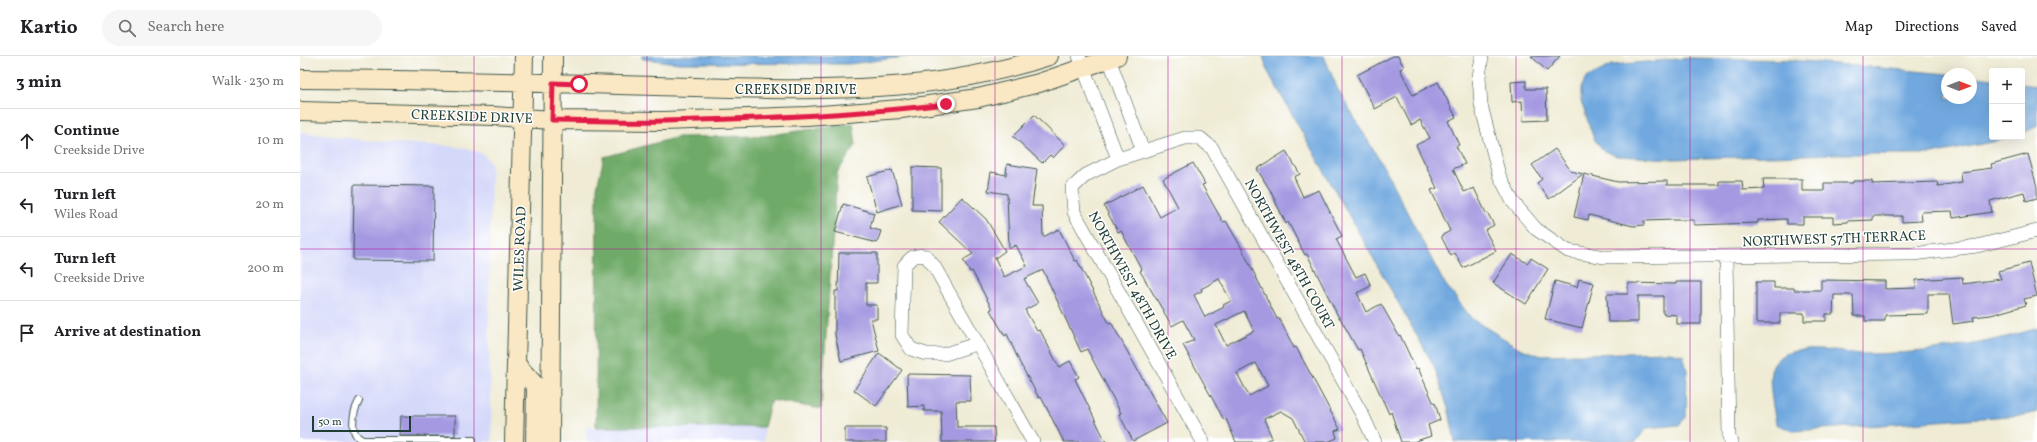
<!DOCTYPE html>
<meta charset="utf-8">
<style>
body{margin:0;font-family:Vollkorn,serif;background:#f6f6f6;color:#202124}
.controls{position:absolute;right:12px;top:12px;display:grid;overflow:hidden;border-radius:4px;box-shadow:0 4px 16px #0002}
.controls button{width:36px;height:36px;display:grid;place-items:center;padding:0;border:0;border-bottom:1px solid #e0e0e0;background:#fff;color:#202124;font:20px sans-serif}
.compass{position:absolute;left:1641px;top:12px;width:36px;height:36px;border-radius:50%;background:#fff;box-shadow:0 4px 16px #0002;rotate:90deg}
.scale{position:absolute;left:12px;bottom:10px;width:99px;box-sizing:border-box;padding-left:4px;border:2px solid #1f3d34;border-top:0;font-size:11px;line-height:14px;white-space:nowrap;color:#1f3d34;-webkit-text-stroke:3px #fff;paint-order:stroke}
.stop{position:absolute;width:12px;height:12px;margin:-9px;border:3px solid #e11d48;border-radius:50%;background:#fff}
.stop.end{background:#e11d48;border-color:#fff;box-shadow:0 1px 4px #0008}
.list{margin:0;padding:0;list-style:none}
h2{display:flex;justify-content:space-between;align-items:center;height:52px;margin:0;padding:0 16px;font-size:17px}
h2 small{font-size:13px;font-weight:400;color:#757577}
.list li{display:grid;grid-template-columns:26px 1fr auto;gap:12px;align-items:center;box-sizing:border-box;height:64px;padding:0 16px;border-top:1px solid #e0e0e0}
.list b{display:block;font-size:15px;white-space:nowrap}
.list p{margin:0;font-size:13px;white-space:nowrap;color:#757577}
.list em{font-size:13px;font-style:normal;color:#757577}
.icon{flex:none;width:22px;height:22px;fill:none;stroke:currentColor;stroke-width:2;stroke-linecap:round;stroke-linejoin:round}
.map{position:relative;flex:none;width:1737px;height:386px;overflow:hidden}
header{display:flex;align-items:center;gap:24px;box-sizing:border-box;height:56px;padding:0 20px;background:#fff;border-bottom:1px solid #e0e0e0}
header strong{font-size:19px}
nav{display:flex;gap:22px;margin-inline-start:auto;font-size:14px}
.search{width:280px;height:36px;background:#f6f6f6;display:flex;align-items:center;gap:10px;box-sizing:border-box;padding:0 14px;border-radius:22px;color:#757577;font-size:15px}
main{display:flex}
aside{flex:1;background:#fff}
.map>svg:first-child{display:block}
.built{fill:#d4d8f9}
.forest{fill:#70aa68;stroke:#48744e}
.water{fill:#6fa8df;stroke:#47728a}
.building{fill:#a59ae1;fill-rule:evenodd}
.lines{fill:none;stroke-linecap:round;stroke-linejoin:round}
.lane-casing{stroke:#3e574c;stroke-width:8}
.street-casing{stroke:#3e574c;stroke-width:14}
.secondary-casing{stroke:#3e574c;stroke-width:20}
.lane{stroke:#fff;stroke-width:6}
.street{stroke:#fff;stroke-width:13}
.secondary{stroke:#fae7c3;stroke-width:18}
.route{stroke:#e11d48;stroke-width:5}
.grid{fill:none;stroke:#b5179e;stroke-width:1;stroke-opacity:0.55}
.labels{text-anchor:middle;stroke-width:3;stroke-linejoin:round;paint-order:stroke}
.street-label{font-size:14px;fill:#1f3d34;stroke:#fff}
</style>
<header>
<strong>Kartio</strong>
<div class="search"><svg class="icon" aria-label="search" viewBox="0 0 24 24"><circle cx="10" cy="10" r="6"/><path d="M15 15l6 6"/></svg>Search here</div>
<nav><a>Map</a><a>Directions</a><a>Saved</a></nav>
</header>
<main>
<aside>
<h2>3 min<small>Walk · 230 m</small></h2>
<ul class="list">
<li><svg class="icon" aria-label="ahead" viewBox="0 0 24 24"><path d="M12 20V5M6 11l6-6 6 6"/></svg><div><b>Continue</b><p>Creekside Drive</p></div><em>10 m</em></li>
<li><svg class="icon" aria-label="left" viewBox="0 0 24 24"><path d="M17 20v-9H6M10 6l-5 5 5 5"/></svg><div><b>Turn left</b><p>Wiles Road</p></div><em>20 m</em></li>
<li><svg class="icon" aria-label="left" viewBox="0 0 24 24"><path d="M17 20v-9H6M10 6l-5 5 5 5"/></svg><div><b>Turn left</b><p>Creekside Drive</p></div><em>200 m</em></li>
<li><svg class="icon" aria-label="arrive" viewBox="0 0 24 24"><path d="M6 21V4h12l-3 4 3 4H6"/></svg><div><b>Arrive at destination</b></div></li>
</ul>
</aside>
<div class="map">
<svg width="1737" height="386" viewBox="0 0 1737 386">
<rect width="100%" height="100%" fill="#fff"/>
<filter id="ink" filterUnits="userSpaceOnUse"><feTurbulence type="fractalNoise" baseFrequency=".025" numOctaves="2"/><feDisplacementMap in="SourceGraphic" scale="8" xChannelSelector="R" yChannelSelector="G"/><feConvolveMatrix kernelMatrix="1 2 1 2 8 2 1 2 1" color-interpolation-filters="sRGB"/></filter>
<filter id="wash" filterUnits="userSpaceOnUse"><feTurbulence type="fractalNoise" baseFrequency=".012" numOctaves="4" result="noise"/><feDisplacementMap in="SourceGraphic" scale="16" xChannelSelector="R" yChannelSelector="G"/><feGaussianBlur stdDeviation="0.9" result="paint"/><feColorMatrix in="noise" values="0 0 0 0 0 0 0 0 0 0 0 0 0 0 0 0 0 1.4 0 .05"/><feComposite in="paint" operator="in"/></filter>
<g filter="url(#wash)">
<rect width="100%" height="100%" fill="#efebd4"/>
<!-- built -->
<path class="built" d="M 0,76 L 82,86 L 150,90 L 170,93 L 183,98 L 191,107 L 189,278 L 192,386 L 0,386 Z
M 286,371 L 464,371 L 464,386 L 286,386 Z"/>
<!-- forest -->
<path class="forest" d="M 553,67 L 556,89 L 537,117 L 521,353 L 471,344 L 464,371 L 296,371 L 297,131 L 304,101 L 378,81 L 464,80 Z"/>
<!-- water -->
<path class="water" d="M 341,0 L 611,0 L 549,8 L 379,7 L 343,3 Z
M 963,0 L 1024,0 L 1038,34 L 1083,110 L 1143,225 L 1172,263 L 1221,293 L 1238,299 L 1369,296 L 1383,299 L 1387,314 L 1386,361 L 1379,369 L 1346,372 L 1336,386 L 1155,386 L 1149,355 L 1134,310 L 968,16 Z
M 1390,2 L 1492,4 L 1648,18 L 1647,42 L 1671,42 L 1671,20 L 1692,23 L 1692,81 L 1717,81 L 1632,98 L 1535,98 L 1373,103 L 1317,100 L 1304,95 L 1294,83 L 1281,45 L 1281,32 L 1286,22 L 1312,9 Z
M 1722,28 L 1737,30 L 1737,70 L 1722,78 Z
M 1737,272 L 1737,356 L 1724,359 L 1493,375 L 1476,368 C 1474,352 1465,319 1475,306 C 1490,285 1541,297 1563,298 C 1579,298 1596,297 1612,296 C 1654,293 1697,285 1737,272 Z"/>
<g id="blocks">
<!-- building -->
<path class="building" d="M 1093,0 L 1098,0 L 1104,11 L 1100,13 L 1113,39 L 1138,26 L 1156,61 L 1148,65 L 1159,89 L 1156,90 L 1165,108 L 1153,113 L 1164,136 L 1174,132 L 1186,157 L 1187,156 L 1194,169 L 1185,174 L 1196,195 L 1163,212 L 1155,197 L 1151,200 L 1141,180 L 1150,175 L 1131,134 L 1137,132 L 1116,89 L 1130,82 L 1120,64 L 1111,69 L 1097,41 L 1075,53 L 1057,19 Z
M 1231,0 L 1260,0 L 1247,15 Z
M 1226,25 L 1226,33 L 1246,33 L 1247,64 L 1223,65 L 1222,45 L 1212,46 L 1211,26 Z
M 734,59 L 765,89 L 753,102 L 750,99 L 742,107 L 713,80 Z
M 1255,93 L 1271,115 L 1283,118 L 1249,143 L 1237,127 L 1242,123 L 1232,109 Z
M 986,95 L 1000,118 L 994,121 L 1003,141 L 1019,134 L 1042,180 L 1036,183 L 1056,221 L 1065,217 L 1071,230 L 1057,237 L 1066,256 L 1081,248 L 1099,280 L 1100,279 L 1116,313 L 1118,312 L 1134,348 L 1135,347 L 1140,364 L 1128,369 L 1131,380 L 1113,386 L 1101,386 L 1091,356 L 1089,358 L 1060,293 L 1058,294 L 1040,262 L 1039,262 L 1007,198 L 1005,199 L 988,166 L 986,168 L 970,134 L 957,113 Z
M 1728,98 L 1737,131 L 1737,142 L 1726,145 L 1724,136 L 1690,145 L 1692,156 L 1653,162 L 1652,155 L 1621,156 L 1622,165 L 1602,166 L 1602,160 L 1573,160 L 1573,164 L 1548,165 L 1548,166 L 1533,167 L 1533,161 L 1503,161 L 1503,168 L 1487,168 L 1487,163 L 1458,164 L 1458,167 L 1394,169 L 1394,164 L 1374,164 L 1344,165 L 1344,169 L 1333,170 L 1289,159 L 1288,164 L 1274,161 L 1284,118 L 1318,126 L 1367,125 L 1367,129 L 1419,129 L 1419,125 L 1442,125 L 1443,134 L 1464,133 L 1463,123 L 1502,123 L 1502,135 L 1524,135 L 1524,127 L 1553,127 L 1553,125 L 1572,125 L 1572,128 L 1637,126 L 1638,130 L 1662,126 L 1661,116 L 1692,112 L 1691,108 Z
M 893,107 L 905,128 L 902,129 L 923,166 L 926,165 L 941,191 L 977,263 L 979,262 L 994,292 L 996,291 L 1040,373 L 1035,375 L 1037,382 L 1028,386 L 1005,386 L 993,362 L 981,355 L 964,363 L 972,382 L 962,386 L 936,386 L 926,363 L 924,364 L 883,289 L 894,284 L 883,264 L 872,270 L 840,215 L 842,214 L 821,175 L 818,176 L 804,150 L 843,129 L 860,161 L 878,151 L 863,123 ZM 919,223 L 931,245 L 923,249 L 924,251 L 905,261 L 894,239 L 902,235 L 901,233 ZM 944,255 L 954,275 L 926,289 L 916,269 ZM 956,307 L 968,330 L 949,340 L 937,317 Z
M 707,108 L 737,113 L 732,150 L 742,150 L 743,181 L 759,173 L 775,205 L 777,204 L 809,267 L 811,266 L 867,367 L 833,385 L 819,358 L 821,357 L 787,293 L 781,296 L 743,214 L 724,223 L 738,247 L 725,254 L 737,275 L 740,274 L 759,311 L 770,305 L 779,321 L 775,323 L 806,386 L 764,386 L 741,341 L 739,342 L 720,307 L 707,278 L 705,280 L 690,254 L 692,253 L 672,215 L 670,216 L 663,204 L 673,198 L 639,166 L 662,141 L 686,163 L 705,195 L 695,202 L 704,221 L 727,210 L 716,189 L 709,193 L 707,138 L 688,135 L 691,116 L 706,119 Z
M 612,111 L 641,112 L 641,155 L 612,154 Z
M 592,114 L 602,148 L 577,156 L 567,121 Z
M 54,129 L 134,130 L 133,205 L 53,204 Z
M 543,148 L 574,157 L 570,172 L 581,175 L 577,187 L 535,176 Z
M 539,197 L 577,197 L 577,227 L 566,227 L 566,249 L 577,249 L 577,263 L 571,263 L 579,295 L 541,305 L 535,279 L 535,235 L 538,235 Z
M 1212,198 L 1227,207 L 1231,202 L 1248,213 L 1226,248 L 1193,227 Z
M 1729,207 L 1737,240 L 1724,243 L 1726,249 L 1691,259 L 1673,261 L 1674,265 L 1653,268 L 1649,238 L 1628,238 L 1628,258 L 1585,259 L 1585,265 L 1565,265 L 1565,260 L 1554,260 L 1553,239 L 1534,239 L 1533,258 L 1526,258 L 1526,265 L 1504,265 L 1504,257 L 1480,257 L 1480,267 L 1456,267 L 1456,226 L 1474,226 L 1474,232 L 1494,232 L 1494,234 L 1521,234 L 1521,224 L 1585,225 L 1585,233 L 1616,232 L 1615,224 L 1662,221 L 1663,228 L 1701,223 L 1698,215 Z
M 1279,223 L 1294,227 L 1282,272 L 1245,263 L 1255,225 L 1277,231 Z
M 1376,226 L 1401,226 L 1401,268 L 1377,268 L 1377,259 L 1363,258 L 1363,240 L 1338,240 L 1338,266 L 1308,266 L 1307,238 L 1328,238 L 1328,227 L 1376,228 Z
M 579,297 L 602,314 L 576,350 L 554,334 Z
M 607,318 L 670,319 L 671,345 L 656,345 L 657,371 L 694,371 L 695,386 L 642,386 L 641,355 L 624,355 L 624,350 L 608,351 Z
M 101,360 L 155,360 L 155,380 L 100,380 Z
M 545,372 L 586,372 L 586,386 L 545,386 Z"/>
</g>
</g>
<g filter="url(#ink)">
<use href="#blocks" fill-opacity="0" stroke="#3e574c" stroke-width="1"/>
<g class="lines">
<!-- lane casing -->
<g class="lane-casing">
<path id="lane" d="M 59,345 C 53,356 48,379 63,384 L 173,384"/>
</g>
<!-- street casing -->
<g class="street-casing">
<path id="street" d="M 779,0 L 818,103
M 808,0 L 843,95
M 1182,0 L 1179,21 L 1181,49 L 1199,119 L 1213,146 L 1236,173 L 1268,195 L 1305,201 L 1613,198 L 1677,190 L 1737,175
M 1426,201 L 1429,381 L 1431,386
M 676,288 L 645,298 L 626,298 L 611,293 L 602,279 L 604,210 C 611,201 615,198 626,200 L 634,210 L 733,386
M 903,386 L 774,156 L 772,132 L 786,119 L 818,103 L 885,82 L 900,82 L 912,92 L 1063,360 L 1075,386"/>
</g>
<!-- secondary casing -->
<g class="secondary-casing">
<path id="secondary" d="M 0,23 C 119,24 237,26 355,30 C 490,33 618,43 749,0
M 0,55 L 194,60 L 252,64 L 363,65 L 507,60 L 601,53 L 678,42 L 739,27 L 817,0
M 216,308 L 236,330 L 235,386
M 214,386 L 224,0
M 250,386 L 253,0"/>
</g>
<!-- lane -->
<use href="#lane" class="lane"/>
<!-- street -->
<use href="#street" class="street"/>
<!-- secondary -->
<use href="#secondary" class="secondary"/>
</g>
</g>
<g class="lines" filter="url(#ink)">
<!-- route -->
<path class="route" d="M 279,28 L 253,27 L 252,64 C 289,64 327,66 364,65 C 459,63 553,59 646,48"/>
</g>
<!-- grid -->
<path class="grid" d="M 174,0 L 174,386M 347,0 L 347,386M 521,0 L 521,386M 695,0 L 695,386M 868,0 L 868,386M 1042,0 L 1042,386M 1216,0 L 1216,386M 1390,0 L 1390,386M 1563,0 L 1563,386M 0,193 L 1737,193"/>
<g class="labels">
<!-- street labels -->
<g class="street-label">
<text x="496" y="38">CREEKSIDE DRIVE</text>
<text transform="translate(172 60) rotate(2)" y="5">CREEKSIDE DRIVE</text>
<text transform="translate(1534 182) rotate(-2)" y="5">NORTHWEST 57TH TERRACE</text>
<text transform="translate(219 193) rotate(-88)" y="5">WILES ROAD</text>
<text transform="translate(990 198) rotate(61)" y="5">NORTHWEST 48TH COURT</text>
<text transform="translate(833 229) rotate(61)" y="5">NORTHWEST 48TH DRIVE</text>
</g>
</g>
</svg>
<div class="controls">
<button>+</button>
<button>−</button>
</div>
<svg class="compass" viewBox="-18 -18 36 36"><path d="M0-13l5 13h-10z" fill="#e53935"/><path d="M0 13l5-13h-10z" fill="#757577"/></svg>
<div class="scale">50 m</div>
<div class="stop" style="left:279px;top:28px"></div>
<div class="stop end" style="left:646px;top:48px"></div>
</div>
</main>
